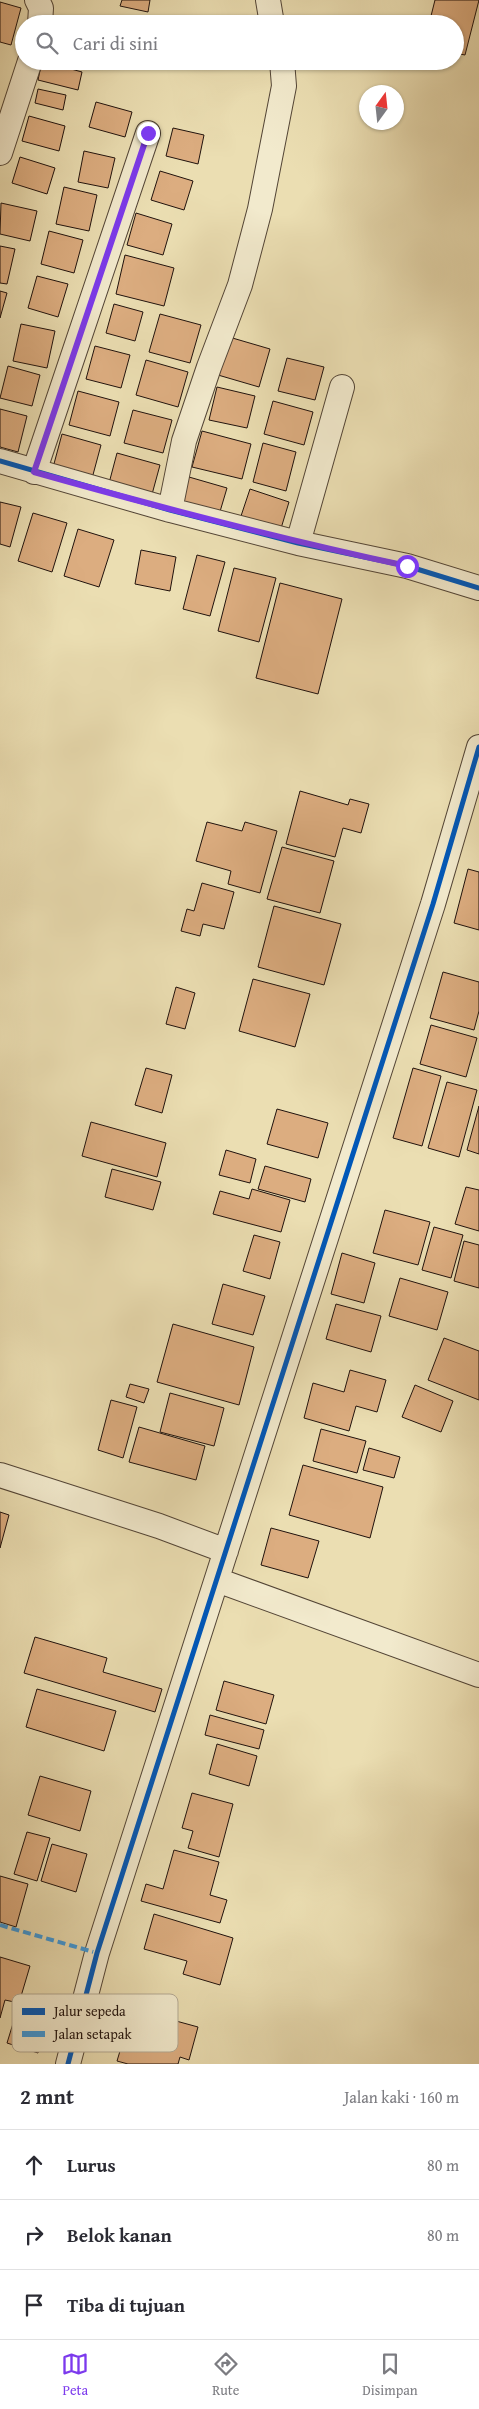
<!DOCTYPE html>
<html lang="id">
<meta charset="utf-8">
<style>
body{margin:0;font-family:"Gentium Book Plus",serif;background:#f2f2f3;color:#2b2b33}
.compass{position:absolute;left:359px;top:85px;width:45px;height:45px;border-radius:50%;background:#fff;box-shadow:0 1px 4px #0004;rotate:15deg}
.stop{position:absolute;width:15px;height:15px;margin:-11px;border:4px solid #7c3aed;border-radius:50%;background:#fff}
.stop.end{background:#7c3aed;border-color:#fff;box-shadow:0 1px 5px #0008}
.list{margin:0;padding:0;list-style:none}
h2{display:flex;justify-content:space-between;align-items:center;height:65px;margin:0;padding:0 20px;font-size:21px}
h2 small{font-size:16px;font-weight:400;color:#7c7c81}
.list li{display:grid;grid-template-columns:32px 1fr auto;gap:15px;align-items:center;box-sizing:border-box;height:70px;padding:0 20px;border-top:1px solid #e1e1e2}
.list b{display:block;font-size:19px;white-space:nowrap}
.list em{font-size:16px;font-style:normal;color:#7c7c81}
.icon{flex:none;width:28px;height:28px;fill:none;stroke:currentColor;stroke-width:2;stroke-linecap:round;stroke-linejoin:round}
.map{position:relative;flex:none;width:479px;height:2064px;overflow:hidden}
.search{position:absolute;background:#fff;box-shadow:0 1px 4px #0004;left:15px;right:15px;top:15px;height:55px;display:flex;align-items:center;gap:12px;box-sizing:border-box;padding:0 18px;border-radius:28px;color:#7c7c81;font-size:19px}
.sheet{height:275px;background:#fff}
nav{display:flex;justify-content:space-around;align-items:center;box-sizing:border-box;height:70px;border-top:1px solid #e1e1e2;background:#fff;font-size:14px;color:#7c7c81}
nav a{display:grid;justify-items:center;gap:2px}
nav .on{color:#7c3aed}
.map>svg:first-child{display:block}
.building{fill:#dcad80;stroke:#20120d}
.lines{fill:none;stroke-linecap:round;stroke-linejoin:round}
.minor-casing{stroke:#534536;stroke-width:26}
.minor{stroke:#f2eacd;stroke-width:24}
.quiet{stroke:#3c9ade;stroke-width:4;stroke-dasharray:8 4;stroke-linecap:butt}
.cycleway-casing{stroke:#f2eacd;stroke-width:8}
.cycleway{stroke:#0057b8;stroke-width:5}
.route{stroke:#7c3aed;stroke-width:6}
.key{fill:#f2eacd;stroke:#b3a993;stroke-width:1}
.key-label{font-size:14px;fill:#20120d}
</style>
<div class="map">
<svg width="479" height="2064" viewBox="0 0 479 2064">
<rect width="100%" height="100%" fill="#ebdeb2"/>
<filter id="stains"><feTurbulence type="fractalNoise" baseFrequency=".004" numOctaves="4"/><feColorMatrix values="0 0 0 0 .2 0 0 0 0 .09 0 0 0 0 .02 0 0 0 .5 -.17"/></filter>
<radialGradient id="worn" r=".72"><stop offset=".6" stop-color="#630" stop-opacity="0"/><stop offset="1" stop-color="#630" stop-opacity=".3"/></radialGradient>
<!-- building -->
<path class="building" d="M 122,0 L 150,0 L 148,12 L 120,6 Z
M 435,0 L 479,0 L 465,55 L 455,53 L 455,24 L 429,24 Z
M 0,2 L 21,8 L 11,45 L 0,42 Z
M 42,61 L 82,72 L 78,90 L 38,80 Z
M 38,89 L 66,95 L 63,110 L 35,103 Z
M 96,102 L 132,112 L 125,137 L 89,127 Z
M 29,116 L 65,126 L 59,151 L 22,141 Z
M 173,128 L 204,135 L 198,164 L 166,156 Z
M 84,151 L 115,158 L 108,188 L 78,182 Z
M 20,157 L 55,168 L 47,194 L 12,183 Z
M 160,171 L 193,181 L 184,210 L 151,200 Z
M 64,187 L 97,195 L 89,231 L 56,224 Z
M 1,203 L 37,211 L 30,241 L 0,234 Z
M 136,213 L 172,224 L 163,255 L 127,245 Z
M 49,231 L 83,240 L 74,273 L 41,264 Z
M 0,246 L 15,249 L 7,284 L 0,283 Z
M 125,255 L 174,268 L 164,306 L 116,294 Z
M 37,276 L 68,284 L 58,317 L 28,308 Z
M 0,291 L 7,293 L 0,318 Z
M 114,304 L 143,312 L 135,341 L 106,333 Z
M 160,314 L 201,325 L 190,363 L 149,352 Z
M 21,324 L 55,331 L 47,368 L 13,361 Z
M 229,337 L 270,349 L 259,387 L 218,375 Z
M 95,346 L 130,355 L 121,388 L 86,379 Z
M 287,358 L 324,367 L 315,400 L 278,391 Z
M 146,360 L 188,372 L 178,407 L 136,395 Z
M 8,366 L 40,375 L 32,406 L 0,398 Z
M 217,387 L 255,396 L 247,428 L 209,420 Z
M 78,391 L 119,402 L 110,436 L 69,425 Z
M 273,401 L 313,412 L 304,445 L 264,434 Z
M 0,409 L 27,416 L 18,452 L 0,447 Z
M 133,410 L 172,420 L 163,453 L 124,443 Z
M 202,431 L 251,444 L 242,479 L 192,467 Z
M 62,434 L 101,445 L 90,486 L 51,475 Z
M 263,443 L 296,452 L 286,491 L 253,482 Z
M 117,453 L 160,465 L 151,498 L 108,487 Z
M 189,477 L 227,488 L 219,515 L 181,504 Z
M 250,489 L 289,502 L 279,535 L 239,522 Z
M 0,502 L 21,507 L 10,547 L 0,544 Z
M 33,513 L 67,523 L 52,572 L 18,561 Z
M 78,529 L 114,540 L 99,587 L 64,576 Z
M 141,550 L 176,557 L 170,591 L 135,584 Z
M 197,555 L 225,562 L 210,616 L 183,609 Z
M 234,568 L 276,578 L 259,642 L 218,631 Z
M 280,583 L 342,599 L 318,694 L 256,678 Z
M 300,791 L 348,805 L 350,799 L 369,804 L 361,833 L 343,828 L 335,857 L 286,844 Z
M 207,822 L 242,831 L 245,822 L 277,831 L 260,893 L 228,884 L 231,871 L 196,861 Z
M 282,847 L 334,861 L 320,913 L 267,899 Z
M 468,869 L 479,872 L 479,930 L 454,923 Z
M 202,883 L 234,892 L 224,929 L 203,924 L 200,936 L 181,931 L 187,909 L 194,911 Z
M 274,906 L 341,924 L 324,985 L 258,967 Z
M 443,972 L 479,982 L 479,1011 L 474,1030 L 430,1018 Z
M 253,979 L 310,994 L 295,1047 L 239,1031 Z
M 176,987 L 195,993 L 185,1029 L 166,1024 Z
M 431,1025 L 477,1038 L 466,1077 L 420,1064 Z
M 146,1068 L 172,1075 L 162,1113 L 135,1105 Z
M 413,1068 L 441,1076 L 422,1146 L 393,1138 Z
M 447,1082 L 477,1090 L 459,1157 L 428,1148 Z
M 479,1106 L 479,1154 L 467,1150 Z
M 277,1109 L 328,1123 L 318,1158 L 267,1144 Z
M 91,1122 L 166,1143 L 157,1177 L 82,1156 Z
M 226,1150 L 256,1159 L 250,1183 L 219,1175 Z
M 265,1166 L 311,1179 L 305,1202 L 258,1189 Z
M 112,1169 L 161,1182 L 153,1210 L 105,1197 Z
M 466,1187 L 479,1190 L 479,1231 L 455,1224 Z
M 252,1189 L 290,1200 L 281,1232 L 213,1214 L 220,1191 L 249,1199 Z
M 385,1210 L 430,1222 L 418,1265 L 373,1253 Z
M 434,1227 L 463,1235 L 451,1278 L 422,1270 Z
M 254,1235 L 280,1242 L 270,1279 L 243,1271 Z
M 464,1241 L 479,1245 L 479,1288 L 454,1281 Z
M 342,1253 L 375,1263 L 364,1303 L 331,1294 Z
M 400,1278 L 448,1292 L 437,1330 L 389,1316 Z
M 223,1284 L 265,1296 L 253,1335 L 212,1324 Z
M 336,1304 L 381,1316 L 371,1352 L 326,1339 Z
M 173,1324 L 254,1347 L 239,1405 L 157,1382 Z
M 444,1338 L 479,1351 L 479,1400 L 428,1380 Z
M 350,1370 L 386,1380 L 377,1412 L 356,1406 L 349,1431 L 304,1418 L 313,1383 L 344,1392 Z
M 130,1384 L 149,1389 L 144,1403 L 126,1397 Z
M 415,1385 L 453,1401 L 441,1432 L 402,1417 Z
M 170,1393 L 224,1408 L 214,1446 L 160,1432 Z
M 111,1400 L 137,1407 L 123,1458 L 98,1450 Z
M 139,1427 L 205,1446 L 196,1480 L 129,1462 Z
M 321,1429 L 366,1441 L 357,1473 L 313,1461 Z
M 369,1448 L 400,1457 L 394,1478 L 363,1470 Z
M 303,1465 L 383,1487 L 370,1538 L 289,1515 Z
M 0,1512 L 9,1515 L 0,1548 Z
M 271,1528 L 319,1541 L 308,1578 L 261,1565 Z
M 35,1637 L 107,1658 L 103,1672 L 162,1689 L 155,1712 L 24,1673 Z
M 224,1681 L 274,1695 L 266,1724 L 216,1710 Z
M 37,1689 L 116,1711 L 104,1751 L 26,1727 Z
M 210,1715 L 264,1730 L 259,1749 L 205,1735 Z
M 217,1744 L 257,1756 L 249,1786 L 209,1774 Z
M 40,1776 L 91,1791 L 80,1831 L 28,1815 Z
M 192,1793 L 233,1804 L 219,1857 L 188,1848 L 193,1831 L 182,1828 Z
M 27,1832 L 50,1838 L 37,1881 L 14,1874 Z
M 52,1844 L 87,1854 L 76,1892 L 41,1881 Z
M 174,1850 L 219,1862 L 210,1895 L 227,1900 L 220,1923 L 141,1901 L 146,1884 L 163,1889 Z
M 0,1876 L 28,1884 L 16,1927 L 0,1922 Z
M 154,1914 L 233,1938 L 220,1985 L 183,1974 L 187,1961 L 144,1949 Z
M 0,1957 L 30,1966 L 19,2003 L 5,2000 L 0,2018 Z
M 125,2007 L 198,2027 L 189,2060 L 180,2057 L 178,2064 L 128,2064 L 117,2061 L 123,2041 L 116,2039 Z
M 15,2017 L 46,2025 L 38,2053 L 7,2043 Z"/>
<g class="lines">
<!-- minor casing -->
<g class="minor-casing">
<path id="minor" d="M 37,0 L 41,8 L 40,24
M 268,0 L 272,24
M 0,153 L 30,61
M 0,461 L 170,510 L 298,543 L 407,566 L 479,588
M 34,472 L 148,133
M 170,510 L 184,441 L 209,367 L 240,285 L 260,209 L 284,86 L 282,61
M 298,543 L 342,387
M 0,1475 L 159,1526 L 226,1551
M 217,1580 L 479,1675
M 68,2064 L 97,1953 L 433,904 L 479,747"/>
</g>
<!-- minor -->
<use href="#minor" class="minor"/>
<!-- quiet -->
<path class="quiet" d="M 0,1925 L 97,1953"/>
<!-- cycleway casing -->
<g class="cycleway-casing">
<path id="cycleway" d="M 0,461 L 170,510 L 298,543 L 407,566 L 479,588
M 68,2064 L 97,1953 L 433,904 L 479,747"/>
</g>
<!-- cycleway -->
<use href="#cycleway" class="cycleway"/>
</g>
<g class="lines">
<!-- route -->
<path class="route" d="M 148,133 L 34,472 C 158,507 281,539 407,566"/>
</g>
<!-- legend -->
<rect x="12" y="1994" width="166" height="58" rx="8" class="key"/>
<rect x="22" y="2008" width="23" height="7" fill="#0057b8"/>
<rect x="22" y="2031" width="23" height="6" fill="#3c9ade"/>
<g class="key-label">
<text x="54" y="2016">Jalur sepeda</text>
<text x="54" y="2039">Jalan setapak</text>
</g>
<rect width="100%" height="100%" filter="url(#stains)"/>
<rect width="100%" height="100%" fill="url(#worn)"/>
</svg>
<svg class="compass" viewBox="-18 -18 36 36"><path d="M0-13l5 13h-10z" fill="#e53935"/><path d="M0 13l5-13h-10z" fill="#7c7c81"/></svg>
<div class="stop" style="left:407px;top:566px"></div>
<div class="stop end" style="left:148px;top:133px"></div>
<div class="search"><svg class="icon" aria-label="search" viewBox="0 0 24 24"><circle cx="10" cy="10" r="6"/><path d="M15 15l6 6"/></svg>Cari di sini</div>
</div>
<section class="sheet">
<h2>2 mnt<small>Jalan kaki · 160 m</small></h2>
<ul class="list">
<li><svg class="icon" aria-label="ahead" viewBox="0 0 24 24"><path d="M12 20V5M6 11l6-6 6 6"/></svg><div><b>Lurus</b></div><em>80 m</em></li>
<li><svg class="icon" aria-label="right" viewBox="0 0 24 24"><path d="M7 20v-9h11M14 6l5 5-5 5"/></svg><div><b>Belok kanan</b></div><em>80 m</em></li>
<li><svg class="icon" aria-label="arrive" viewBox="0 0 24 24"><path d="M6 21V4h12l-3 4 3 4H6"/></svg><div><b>Tiba di tujuan</b></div></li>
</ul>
</section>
<nav>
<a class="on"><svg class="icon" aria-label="map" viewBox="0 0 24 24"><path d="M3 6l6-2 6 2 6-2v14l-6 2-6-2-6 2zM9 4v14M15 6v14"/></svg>Peta</a>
<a><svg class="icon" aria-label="directions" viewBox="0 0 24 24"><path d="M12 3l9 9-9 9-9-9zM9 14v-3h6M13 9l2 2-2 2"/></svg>Rute</a>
<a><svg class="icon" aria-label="saved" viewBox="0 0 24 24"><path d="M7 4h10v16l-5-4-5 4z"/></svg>Disimpan</a>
</nav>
